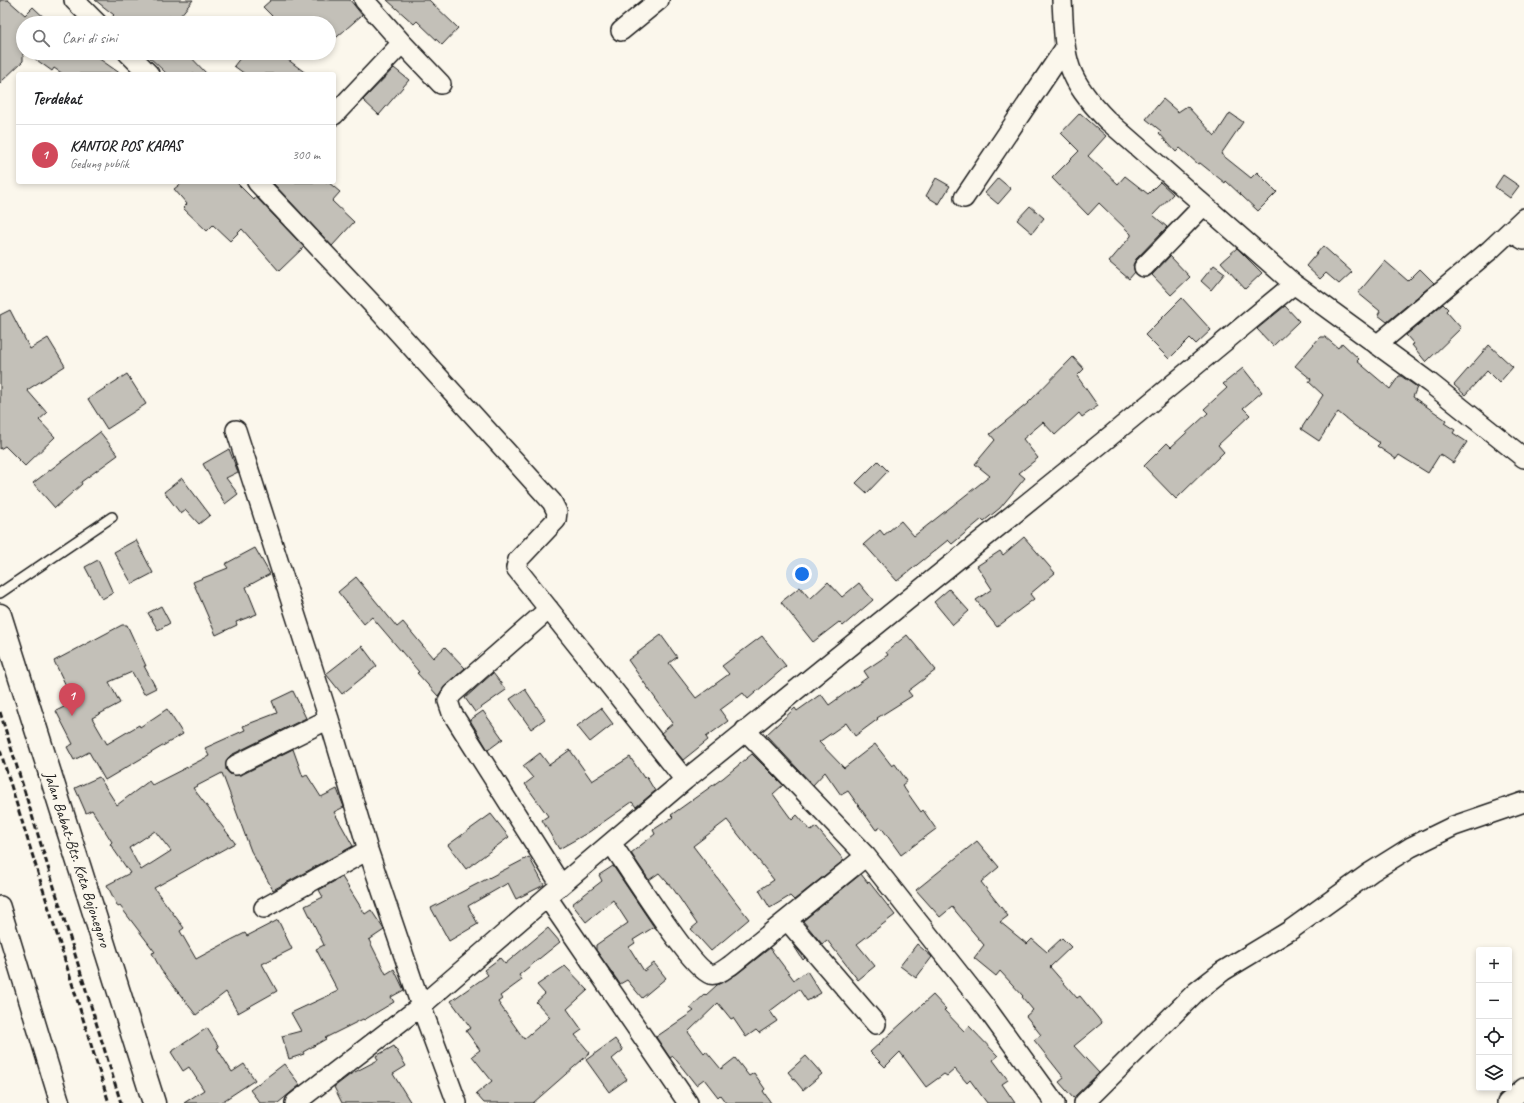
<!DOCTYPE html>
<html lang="id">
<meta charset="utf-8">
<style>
body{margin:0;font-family:Caveat,sans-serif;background:#f2f2f2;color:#202124}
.controls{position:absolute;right:12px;bottom:12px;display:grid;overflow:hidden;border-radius:4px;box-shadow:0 2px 6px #0003}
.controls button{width:36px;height:36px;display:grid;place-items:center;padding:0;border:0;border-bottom:1px solid #e0e0e0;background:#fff;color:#202124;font:20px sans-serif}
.you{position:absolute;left:802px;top:574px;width:14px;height:14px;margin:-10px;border:3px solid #fff;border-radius:50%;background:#1a73e8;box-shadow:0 0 0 6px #1a73e833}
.badge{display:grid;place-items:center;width:26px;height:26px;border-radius:50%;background:#d1495b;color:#fff;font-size:13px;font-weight:700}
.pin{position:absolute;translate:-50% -33px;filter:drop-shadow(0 1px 2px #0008)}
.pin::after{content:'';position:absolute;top:21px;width:14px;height:12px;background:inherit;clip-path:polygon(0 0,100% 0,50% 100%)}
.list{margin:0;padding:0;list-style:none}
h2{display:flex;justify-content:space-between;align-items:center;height:52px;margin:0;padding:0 16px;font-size:17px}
h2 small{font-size:13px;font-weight:400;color:#757577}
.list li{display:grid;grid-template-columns:26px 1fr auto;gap:12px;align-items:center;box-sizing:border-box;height:60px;padding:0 16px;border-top:1px solid #e0e0e0}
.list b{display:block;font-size:15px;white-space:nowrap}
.list p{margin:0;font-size:13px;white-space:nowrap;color:#757577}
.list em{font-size:13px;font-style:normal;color:#757577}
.icon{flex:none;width:22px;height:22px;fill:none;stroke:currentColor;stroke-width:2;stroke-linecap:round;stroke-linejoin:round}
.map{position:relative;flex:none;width:1524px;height:1103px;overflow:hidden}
.search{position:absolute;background:#fff;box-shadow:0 2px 6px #0003;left:16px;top:16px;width:320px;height:44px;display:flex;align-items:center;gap:10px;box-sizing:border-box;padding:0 14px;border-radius:22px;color:#757577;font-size:15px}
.panel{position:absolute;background:#fff;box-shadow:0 2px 6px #0003;left:16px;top:72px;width:320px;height:112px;border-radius:4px}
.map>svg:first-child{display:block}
.building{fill:#c3c0b8;stroke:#1c1c1c;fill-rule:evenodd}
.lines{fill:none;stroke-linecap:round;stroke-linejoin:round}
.lane-casing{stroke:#1c1c1c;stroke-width:12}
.street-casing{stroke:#1c1c1c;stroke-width:22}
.highway-casing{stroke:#1c1c1c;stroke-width:25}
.lane{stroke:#fbf7ec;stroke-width:9}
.street{stroke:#fbf7ec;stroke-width:19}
.highway{stroke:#fbf7ec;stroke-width:22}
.rail{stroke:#1c1c1c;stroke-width:3;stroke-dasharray:6 3;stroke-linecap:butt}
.labels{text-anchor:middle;stroke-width:4;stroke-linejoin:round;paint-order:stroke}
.street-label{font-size:16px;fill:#1c1c1c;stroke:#fbf7ec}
</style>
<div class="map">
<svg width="1524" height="1103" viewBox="0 0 1524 1103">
<rect width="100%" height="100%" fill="#fbf7ec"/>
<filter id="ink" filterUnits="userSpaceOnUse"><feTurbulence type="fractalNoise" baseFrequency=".025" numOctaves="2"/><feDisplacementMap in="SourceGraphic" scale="8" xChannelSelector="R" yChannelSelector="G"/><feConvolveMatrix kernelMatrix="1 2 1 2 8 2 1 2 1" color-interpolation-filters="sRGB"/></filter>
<g filter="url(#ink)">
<!-- building -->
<path class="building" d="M 0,0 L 8,0 L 25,15 L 33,7 L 50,23 L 23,23 L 23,61 L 0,83 Z
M 95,0 L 193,0 L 176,21 L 169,16 L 164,23 L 119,23 L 112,17 L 114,15 Z
M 271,0 L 350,0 L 362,15 L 329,44 L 329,23 L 279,23 L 263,7 Z
M 387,0 L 429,0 L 458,28 L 442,45 L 417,21 L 414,24 Z
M 27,53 L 91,53 L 121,74 L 63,74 L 54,68 L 52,71 Z
M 145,53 L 187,53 L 207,74 L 167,74 Z
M 244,53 L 279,53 L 307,74 L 245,74 L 234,66 Z
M 394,68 L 409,80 L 379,115 L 363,100 Z
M 1163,99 L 1178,112 L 1187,106 L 1215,136 L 1230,113 L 1243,122 L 1221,154 L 1251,178 L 1257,172 L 1277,192 L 1258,211 L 1226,181 L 1225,183 L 1200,163 L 1198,164 L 1180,148 L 1176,152 L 1159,133 L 1161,131 L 1146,119 Z
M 1080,113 L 1106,136 L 1088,156 L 1118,184 L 1125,176 L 1148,194 L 1160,182 L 1173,194 L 1153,215 L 1167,227 L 1136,259 L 1133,265 L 1135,272 L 1129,279 L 1109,262 L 1131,236 L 1131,234 L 1099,203 L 1088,215 L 1052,178 L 1079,151 L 1061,133 Z
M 1503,175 L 1519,186 L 1510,198 L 1495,187 Z
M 936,178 L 950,186 L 939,204 L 926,196 Z
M 998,178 L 1011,189 L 998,204 L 985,193 Z
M 183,182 L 236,182 L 254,200 L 256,197 L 304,247 L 279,271 L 242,229 L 230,241 L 213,225 L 207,231 L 183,208 L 187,204 L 174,189 Z
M 272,182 L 328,182 L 340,192 L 332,201 L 354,222 L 332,246 Z
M 1030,206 L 1044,218 L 1032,233 L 1017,220 Z
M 1323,246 L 1352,272 L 1339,284 L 1326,273 L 1320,279 L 1306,266 Z
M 1237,248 L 1262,273 L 1245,289 L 1221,262 Z
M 1170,256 L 1190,277 L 1171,295 L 1152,275 Z
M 1385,261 L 1408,281 L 1420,269 L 1434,283 L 1387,322 L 1378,315 L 1380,311 L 1358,293 Z
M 1214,265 L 1225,273 L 1211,290 L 1201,281 Z
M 1182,298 L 1211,330 L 1196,344 L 1190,338 L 1169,359 L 1145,335 Z
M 1443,304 L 1448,309 L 1446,311 L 1461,328 L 1426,362 L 1412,345 L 1414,344 L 1406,335 Z
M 1285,306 L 1299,321 L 1273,346 L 1257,329 Z
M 10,310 L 30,349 L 48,338 L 65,366 L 27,390 L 47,413 L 39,420 L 55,437 L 25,466 L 5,446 L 0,449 L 0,315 Z
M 1320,337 L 1325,337 L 1338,348 L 1342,343 L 1359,359 L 1357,361 L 1390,389 L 1399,376 L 1401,376 L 1417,387 L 1413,397 L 1446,420 L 1444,423 L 1455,430 L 1453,433 L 1467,442 L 1453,463 L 1440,454 L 1428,473 L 1399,455 L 1396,459 L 1377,446 L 1380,443 L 1355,426 L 1338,412 L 1319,441 L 1301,429 L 1323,395 L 1309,382 L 1311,379 L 1295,366 Z
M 1489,345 L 1513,367 L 1499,383 L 1487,371 L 1465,395 L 1454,385 Z
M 1073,357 L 1084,369 L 1077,376 L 1098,406 L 1082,417 L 1079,413 L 1055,435 L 1043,422 L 1023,439 L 1038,458 L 1019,473 L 1025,478 L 1000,508 L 984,521 L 982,519 L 952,544 L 948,540 L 897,581 L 864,544 L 880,530 L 884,535 L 901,521 L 914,536 L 990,476 L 975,464 L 995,440 L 990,434 L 1027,404 Z
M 1243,368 L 1262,392 L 1243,408 L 1250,415 L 1218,445 L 1224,452 L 1176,499 L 1144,466 L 1167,443 L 1171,447 L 1208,413 L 1204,409 L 1227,388 L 1223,384 Z
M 127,374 L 146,404 L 107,429 L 88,399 Z
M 100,432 L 118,455 L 81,482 L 82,484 L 55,508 L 33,483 Z
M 229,449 L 238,472 L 226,478 L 238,494 L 225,504 L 203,464 Z
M 878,461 L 888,471 L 867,493 L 856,483 Z
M 182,478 L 210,515 L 199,524 L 186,510 L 181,514 L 164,492 Z
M 1024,537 L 1055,573 L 1030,594 L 1034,599 L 997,627 L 976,600 L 992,589 L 977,566 L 1000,551 L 1003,555 Z
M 136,540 L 153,573 L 132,584 L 114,552 Z
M 255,548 L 270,574 L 246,587 L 257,614 L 236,622 L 237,625 L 216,635 L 193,582 L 228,568 L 225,564 Z
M 98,560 L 113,593 L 102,599 L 85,567 Z
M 356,577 L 397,627 L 403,622 L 433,658 L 445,647 L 465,668 L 445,686 L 438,696 L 417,673 L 419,672 L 372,617 L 364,624 L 338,592 Z
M 828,582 L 842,597 L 859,583 L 873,600 L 843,626 L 839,622 L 813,642 L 781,602 L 800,587 L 810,599 Z
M 949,589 L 969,611 L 953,625 L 934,602 Z
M 161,606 L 170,623 L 158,630 L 148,613 Z
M 122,625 L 127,625 L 146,666 L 144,666 L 156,688 L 144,694 L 132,672 L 109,682 L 120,703 L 92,718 L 107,744 L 139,725 L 140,727 L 167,709 L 183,734 L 105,780 L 89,752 L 74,760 L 67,747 L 73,744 L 56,711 L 74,702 L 54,661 Z
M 661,635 L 677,657 L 669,663 L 696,698 L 729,674 L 722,666 L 762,636 L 786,666 L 748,699 L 743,693 L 720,710 L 728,721 L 706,737 L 708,740 L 683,760 L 661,733 L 673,723 L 628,660 Z
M 907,635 L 936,670 L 908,691 L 912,696 L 877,718 L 878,719 L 855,736 L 846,723 L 819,742 L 844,768 L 875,744 L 892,766 L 895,764 L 907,781 L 902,785 L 921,812 L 923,810 L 936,829 L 901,855 L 881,827 L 876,830 L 848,791 L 841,795 L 825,772 L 813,785 L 766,735 L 795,708 L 797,711 L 821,694 L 829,705 L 868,677 L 864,671 L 888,655 L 886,652 Z
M 362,646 L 377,666 L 342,694 L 326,674 Z
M 493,673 L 506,690 L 475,712 L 465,698 Z
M 525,689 L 545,719 L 531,729 L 510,699 Z
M 293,691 L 306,718 L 231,755 L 227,759 L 226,770 L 230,774 L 241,775 L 293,749 L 303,777 L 307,775 L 321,797 L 337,789 L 344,807 L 334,812 L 353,846 L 273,890 L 251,851 L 222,773 L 193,788 L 235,843 L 154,888 L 184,928 L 180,931 L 196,959 L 233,939 L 245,933 L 247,936 L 278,920 L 292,949 L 262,964 L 277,991 L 238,1013 L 226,992 L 196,1015 L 161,970 L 152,953 L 155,952 L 120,906 L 118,907 L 107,885 L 130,873 L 110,844 L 112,842 L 92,810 L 86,813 L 75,788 L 99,777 L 117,805 L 149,781 L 152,785 L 209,756 L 205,748 L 245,730 L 243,726 L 277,713 L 272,701 ZM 155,831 L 171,851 L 141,870 L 129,848 Z
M 601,708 L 613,724 L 590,742 L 577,726 Z
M 483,711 L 503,739 L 488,750 L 470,720 Z
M 570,750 L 592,781 L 630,757 L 644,778 L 646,776 L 655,791 L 636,807 L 632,802 L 589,832 L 559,849 L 542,820 L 548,816 L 525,784 L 533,778 L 523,766 L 540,753 L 549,765 Z
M 752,754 L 783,785 L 773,794 L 792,820 L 797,815 L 811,831 L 816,827 L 844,860 L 794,900 L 790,896 L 770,908 L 759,890 L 774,880 L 727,820 L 693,846 L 749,919 L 711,951 L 691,929 L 697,924 L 674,890 L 659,873 L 649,880 L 631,853 L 655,834 L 653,830 L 673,817 L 671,815 L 723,778 Z
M 491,814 L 509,837 L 466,869 L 448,845 Z
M 977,841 L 999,867 L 981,882 L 1008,916 L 1000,922 L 1027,944 L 1032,939 L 1047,952 L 1062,938 L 1071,947 L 1050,967 L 1077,998 L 1080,996 L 1102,1023 L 1074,1046 L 1099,1073 L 1073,1098 L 1059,1082 L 1064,1078 L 1034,1040 L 1041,1035 L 1026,1016 L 1033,1010 L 1022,997 L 1023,996 L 1000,971 L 996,976 L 974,958 L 984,945 L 952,907 L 940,917 L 916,890 Z
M 529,857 L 544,885 L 516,899 L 508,883 L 468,906 L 478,924 L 449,941 L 431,908 Z
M 613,866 L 654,927 L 633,940 L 635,943 L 629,947 L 644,971 L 654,963 L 666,978 L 642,998 L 627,980 L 620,984 L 596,950 L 596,945 L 628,923 L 613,900 L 586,922 L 572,904 L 602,881 L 599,875 Z
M 861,874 L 868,883 L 869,882 L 895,915 L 857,944 L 875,966 L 858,980 L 827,940 L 822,944 L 803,921 Z
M 342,877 L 365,914 L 371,910 L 383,928 L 384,930 L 369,940 L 386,974 L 394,969 L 404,990 L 391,997 L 394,1002 L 364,1020 L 363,1019 L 325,1038 L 326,1039 L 303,1052 L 304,1054 L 289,1059 L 282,1036 L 301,1031 L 291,1013 L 338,991 L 316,949 L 324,945 L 305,906 L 323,897 L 319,890 Z
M 548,928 L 560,942 L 519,975 L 522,980 L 500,996 L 502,999 L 498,1002 L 524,1039 L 550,1017 L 536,1002 L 545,994 L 537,985 L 565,966 L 588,990 L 567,1009 L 582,1030 L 575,1035 L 590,1053 L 533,1103 L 484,1103 L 476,1094 L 492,1081 L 472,1056 L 480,1050 L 466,1031 L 471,1028 L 451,1001 L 488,975 L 484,970 L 500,958 L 505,964 Z
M 792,943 L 805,958 L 803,960 Z
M 917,944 L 932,957 L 916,978 L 900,966 Z
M 770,948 L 794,980 L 807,971 L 821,993 L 807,1001 L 799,989 L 770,1011 L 777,1021 L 759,1033 L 756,1030 L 746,1037 L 733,1018 L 731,1019 L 718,1003 L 688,1032 L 704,1053 L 706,1051 L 721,1069 L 735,1058 L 749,1076 L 754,1073 L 765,1089 L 763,1091 L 771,1103 L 726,1103 L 720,1095 L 718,1097 L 704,1079 L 696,1085 L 673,1056 L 670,1058 L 656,1037 L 694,1011 L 690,1008 L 705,994 L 706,995 L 717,985 L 737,974 Z
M 933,995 L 946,1009 L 944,1010 L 964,1031 L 969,1026 L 998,1056 L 993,1060 L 1008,1080 L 1002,1084 L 1015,1103 L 987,1103 L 970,1080 L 967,1083 L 955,1069 L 947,1076 L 944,1074 L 926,1087 L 900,1052 L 885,1067 L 870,1052 Z
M 207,1028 L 219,1047 L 217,1048 L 232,1072 L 244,1064 L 255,1080 L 220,1103 L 184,1103 L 204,1090 L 189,1067 L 183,1071 L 171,1052 Z
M 615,1039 L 623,1050 L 612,1059 L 627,1079 L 609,1092 L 586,1060 Z
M 394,1046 L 406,1066 L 393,1074 L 411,1103 L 342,1103 L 334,1087 L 351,1074 L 378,1060 L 376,1056 Z
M 806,1056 L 822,1074 L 803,1090 L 788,1072 Z
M 284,1064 L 300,1085 L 278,1103 L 260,1103 L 250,1090 Z"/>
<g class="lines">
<!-- lane casing -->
<g class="lane-casing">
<path id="lane" d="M 0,593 L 112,517"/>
</g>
<!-- street casing -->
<g class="street-casing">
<path id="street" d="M 74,0 L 97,23
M 364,0 L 402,43 L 441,84
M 1062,0 C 1065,59 1064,76 1107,120 L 1294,284 L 1430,383 L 1524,458
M 621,31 L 659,0
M 128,53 L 149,74
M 334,115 L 402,43
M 257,182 L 378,310 L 552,502 L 557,512 L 556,520 L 518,560 L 516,568 L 685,780
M 964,198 L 1065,48
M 1510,232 L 1524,240
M 1144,267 L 1203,206
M 1377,345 L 1490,250 L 1524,218
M 236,430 L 329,719 L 368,850 L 421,1006 L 457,1103
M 549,609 L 452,694 L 448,701 L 452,713 L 561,885
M 745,730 L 866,856 L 987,1009 L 1055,1103
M 236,765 L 329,719
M 611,843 C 626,864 691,969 710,974 C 717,976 725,969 731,965 L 866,856
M 547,897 L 688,1103
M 0,906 L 60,1103
M 264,908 L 368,850
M 787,920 L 876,1024
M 295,1103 L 421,1006 L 547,897 L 685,780 L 1109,437 L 1294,284
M 1084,1103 L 1196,992 L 1223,971 L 1289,931 L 1371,872 L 1411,847 L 1454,826 L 1524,802
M 1507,1103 L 1524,1088"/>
</g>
<!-- highway casing -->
<g class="highway-casing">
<path id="highway" d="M 0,615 L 154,1103"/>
</g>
<!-- lane -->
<use href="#lane" class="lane"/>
<!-- street -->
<use href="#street" class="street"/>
<!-- highway -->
<use href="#highway" class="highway"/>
<!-- rail -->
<path class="rail" d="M 0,712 L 121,1103
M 0,750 L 109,1103"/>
</g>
</g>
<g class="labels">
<!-- street labels -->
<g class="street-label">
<text transform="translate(78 859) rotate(72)" y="6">Jalan Babat-Bts. Kota Bojonegoro</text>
</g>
</g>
</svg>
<div class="controls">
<button>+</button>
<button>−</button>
<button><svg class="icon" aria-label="locate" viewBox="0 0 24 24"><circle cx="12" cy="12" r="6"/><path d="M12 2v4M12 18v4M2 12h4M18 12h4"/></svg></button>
<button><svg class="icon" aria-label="layers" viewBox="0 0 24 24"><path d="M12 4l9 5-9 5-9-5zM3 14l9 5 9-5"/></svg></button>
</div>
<div class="you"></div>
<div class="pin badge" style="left:72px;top:716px">1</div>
<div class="search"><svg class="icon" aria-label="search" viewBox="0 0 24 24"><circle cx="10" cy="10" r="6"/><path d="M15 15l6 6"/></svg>Cari di sini</div>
<section class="panel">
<h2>Terdekat<small></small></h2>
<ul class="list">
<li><span class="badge">1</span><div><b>KANTOR POS KAPAS</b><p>Gedung publik</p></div><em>300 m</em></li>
</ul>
</section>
</div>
